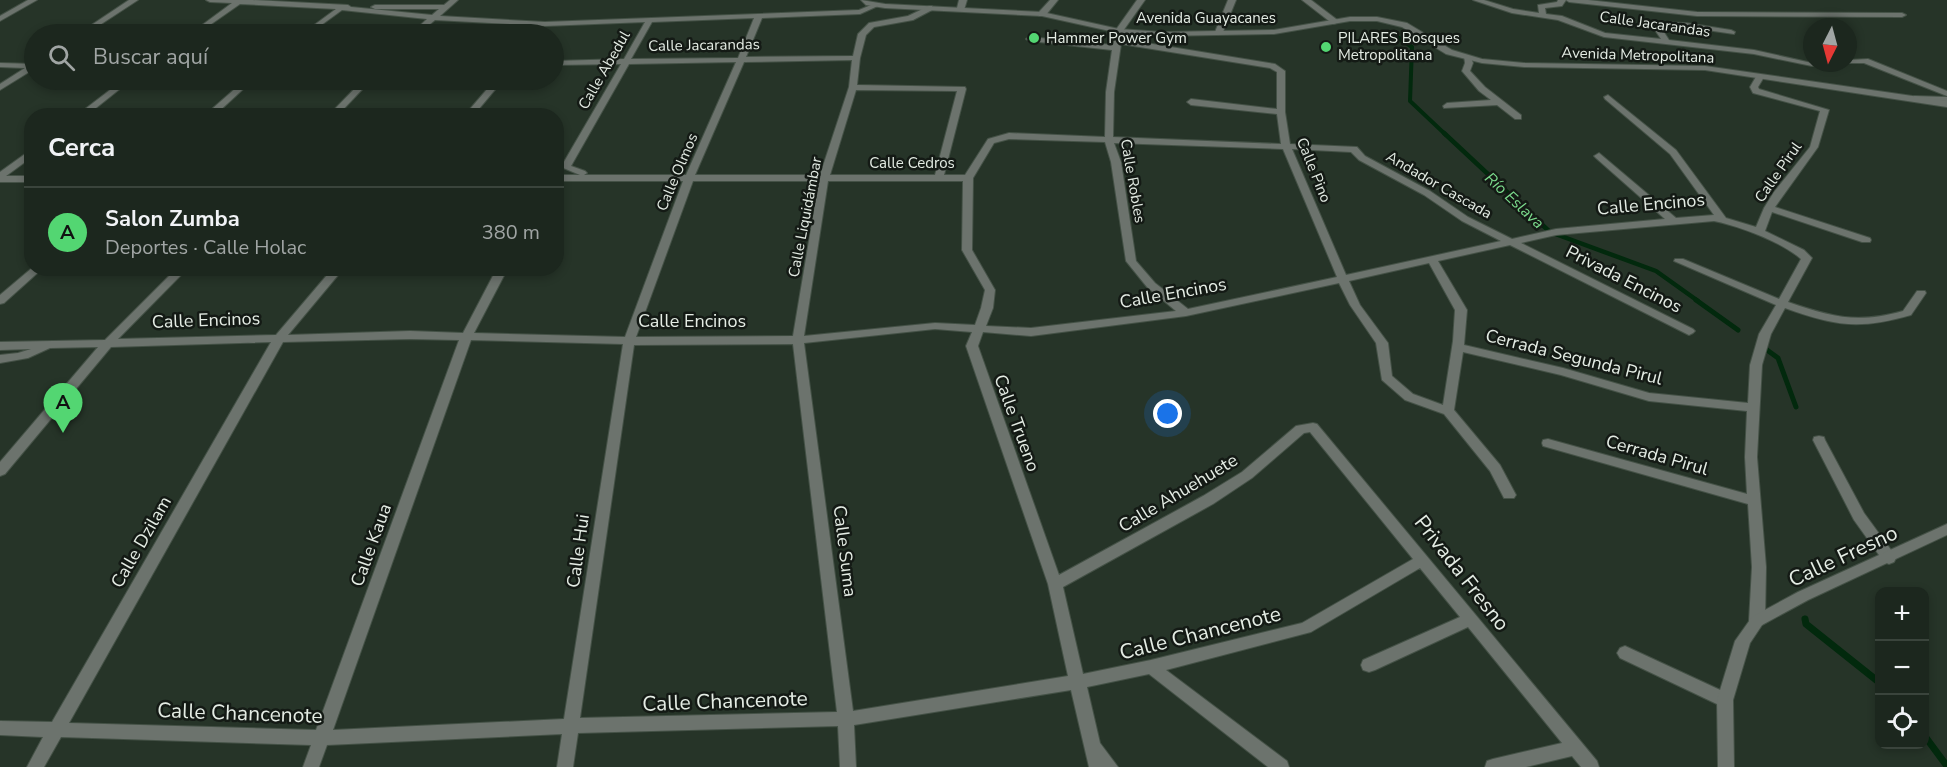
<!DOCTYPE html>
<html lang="es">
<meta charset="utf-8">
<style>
body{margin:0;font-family:"Nunito Sans",sans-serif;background:#252f27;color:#f1f3f6}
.controls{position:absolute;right:18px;bottom:18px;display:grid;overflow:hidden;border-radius:12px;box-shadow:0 3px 9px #0003}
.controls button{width:54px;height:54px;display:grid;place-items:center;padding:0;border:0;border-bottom:2px solid #3a443c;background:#1c271e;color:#f1f3f6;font:30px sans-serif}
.compass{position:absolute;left:1803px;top:18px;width:54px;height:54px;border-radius:50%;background:#1c271e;box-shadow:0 3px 9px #0003;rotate:186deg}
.you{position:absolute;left:1168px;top:414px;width:21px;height:21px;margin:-15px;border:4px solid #fff;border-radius:50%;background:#1a73e8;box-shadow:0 0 0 9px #1a73e833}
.badge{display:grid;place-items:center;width:39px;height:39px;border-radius:50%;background:#53d672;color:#111;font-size:20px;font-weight:700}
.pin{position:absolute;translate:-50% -50px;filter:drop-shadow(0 2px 3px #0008)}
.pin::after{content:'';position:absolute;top:32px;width:21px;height:18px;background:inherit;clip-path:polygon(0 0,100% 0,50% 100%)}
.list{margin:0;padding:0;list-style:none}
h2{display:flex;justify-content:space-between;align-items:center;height:78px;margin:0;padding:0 24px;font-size:26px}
h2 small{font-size:20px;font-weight:400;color:#a0a5a4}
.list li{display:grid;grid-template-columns:39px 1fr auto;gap:18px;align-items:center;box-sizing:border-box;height:90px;padding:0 24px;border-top:2px solid #3a443c}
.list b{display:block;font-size:22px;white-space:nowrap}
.list p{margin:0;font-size:20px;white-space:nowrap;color:#a0a5a4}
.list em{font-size:20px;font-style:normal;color:#a0a5a4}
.icon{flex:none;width:33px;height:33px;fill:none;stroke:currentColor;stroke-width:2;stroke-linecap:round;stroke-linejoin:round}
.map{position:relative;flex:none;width:1947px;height:767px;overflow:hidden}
.search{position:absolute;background:#1c271e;box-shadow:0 3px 9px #0003;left:24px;top:24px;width:540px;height:66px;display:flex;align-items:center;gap:15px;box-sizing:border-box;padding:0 21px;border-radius:33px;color:#a0a5a4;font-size:22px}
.panel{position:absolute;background:#1c271e;box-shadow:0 3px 9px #0003;left:24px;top:108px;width:540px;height:168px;border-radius:24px}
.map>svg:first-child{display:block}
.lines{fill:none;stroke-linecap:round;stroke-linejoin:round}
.stream-far3{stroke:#02290d;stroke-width:4}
.stream-far2{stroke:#02290d;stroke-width:4.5}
.stream-far1{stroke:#02290d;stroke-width:5}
.stream{stroke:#02290d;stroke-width:7}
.minor-casing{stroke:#445146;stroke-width:2}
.tertiary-casing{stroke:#445146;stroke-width:2}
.minor{fill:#6c736d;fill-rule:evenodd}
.tertiary{fill:#6c736d;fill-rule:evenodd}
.poi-dot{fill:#53d672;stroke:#141a15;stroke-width:2}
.labels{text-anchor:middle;stroke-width:5;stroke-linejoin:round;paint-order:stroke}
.far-street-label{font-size:15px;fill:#e4ece4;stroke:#141a15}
.far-poi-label{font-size:15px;fill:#e4ece4;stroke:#141a15;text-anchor:start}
.far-water-label{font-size:16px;font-style:italic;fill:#7bda8c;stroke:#141a15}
.street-label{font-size:18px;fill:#e4ece4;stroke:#141a15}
.near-street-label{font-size:21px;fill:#e4ece4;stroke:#141a15}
</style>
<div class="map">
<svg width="1947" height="767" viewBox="0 0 1947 767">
<rect width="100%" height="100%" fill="#263428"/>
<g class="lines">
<!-- stream-far3 -->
<path class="stream-far3" d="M 1390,32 L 1412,47 L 1410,101 L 1446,135"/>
<!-- stream-far2 -->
<path class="stream-far2" d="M 1444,133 L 1550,232 L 1656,271 L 1698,301"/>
<!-- stream-far1 -->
<path class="stream-far1" d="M 1696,300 L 1738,330
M 1767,350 L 1778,358 L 1796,407"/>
<!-- stream -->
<path class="stream" d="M 1805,619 L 1806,624 L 1880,683
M 1924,735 L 1947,766"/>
<!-- minor casing -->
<g class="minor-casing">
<path id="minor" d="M 28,0 L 37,0 L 0,21 L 0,16 Z
M 129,0 L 138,0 L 86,34 L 78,34 Z
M 206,0 L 252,0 L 348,5 L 351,7 L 432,15 L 439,9 L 375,9 L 371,7 L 375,5 L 444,5 L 450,0 L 458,0 L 440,16 L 545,22 L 859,10 L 876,3 L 880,5 L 860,14 L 762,18 L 746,57 L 853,56 L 858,34 L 869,23 L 908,16 L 929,6 L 932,6 L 932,10 L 913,20 L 874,27 L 866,35 L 860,58 L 857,85 L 965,87 L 966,89 L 944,175 L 965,175 L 988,139 L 1009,133 L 1105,137 L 1106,92 L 1112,50 L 1030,41 L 1026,39 L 1030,37 L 1113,45 L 1115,31 L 1137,0 L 1145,0 L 1123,31 L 1122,39 L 1275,64 L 1285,71 L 1285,112 L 1290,144 L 1357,147 L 1365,156 L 1430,191 L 1468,217 L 1512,239 L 1556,229 L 1665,219 L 1596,158 L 1594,156 L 1599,153 L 1676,218 L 1714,215 L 1670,154 L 1605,99 L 1604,97 L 1608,95 L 1676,150 L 1726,218 L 1756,227 L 1764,208 L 1774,192 L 1810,147 L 1820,111 L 1753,93 L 1750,87 L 1757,75 L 1760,75 L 1764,77 L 1758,87 L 1759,89 L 1829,110 L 1818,147 L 1775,207 L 1870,238 L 1871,240 L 1870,242 L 1862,242 L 1772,212 L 1765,231 L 1804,250 L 1812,258 L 1788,302 C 1832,317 1857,324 1903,311 L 1917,291 L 1925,291 L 1926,293 L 1911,315 C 1859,330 1835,326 1785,308 L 1771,334 L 1762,365 L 1757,457 L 1766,567 L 1765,621 L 1762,625 L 1757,627 L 1752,625 L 1749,621 L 1752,567 L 1748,504 L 1543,446 L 1542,443 L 1543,440 L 1548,439 L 1747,494 L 1745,457 L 1747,411 L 1649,401 L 1561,375 L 1463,352 L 1454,410 L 1500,465 L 1516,495 L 1514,498 L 1504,498 L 1490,471 L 1444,414 L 1405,400 L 1382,380 L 1376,343 L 1350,305 L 1339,283 L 1186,316 L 1031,336 L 983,332 L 978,346 L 1059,575 L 1203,496 L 1242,472 L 1296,426 L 1313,423 L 1317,424 L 1597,761 L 1599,767 L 1581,767 L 1572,756 L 1526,767 L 1485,767 L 1487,761 L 1493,759 L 1562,743 L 1468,627 L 1375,670 L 1369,672 L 1363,670 L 1361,665 L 1363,660 L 1460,617 L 1420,568 L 1311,632 L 1166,670 L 1287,761 L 1289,767 L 1268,767 L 1149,674 L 1087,687 L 1100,743 L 1118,767 L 1089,767 L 1071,690 L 854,725 L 856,767 L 840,767 L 838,726 L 578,733 L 573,767 L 557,767 L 562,734 L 327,745 L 319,767 L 303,767 L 311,745 L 61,737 L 44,767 L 27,767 L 43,737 L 0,735 L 0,721 L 52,722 L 271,342 L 111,347 L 5,474 L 0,476 L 0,462 L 98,347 L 50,348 L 28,358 L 0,363 L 0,355 L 18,353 L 31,349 L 0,350 L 0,342 L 105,340 L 177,268 L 188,268 L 118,339 L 276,335 L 333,268 L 344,268 L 288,335 L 410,331 L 463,333 L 497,268 L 508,268 L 474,333 L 625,337 L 683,181 L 556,181 L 556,175 L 580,175 L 561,167 L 621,64 L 554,65 L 554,61 L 624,59 L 645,22 L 545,26 L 435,20 L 418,34 L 411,34 L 427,19 L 342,10 L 309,34 L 302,34 L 336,9 L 240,4 L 197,34 L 190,34 L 232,3 L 210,2 ZM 754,18 L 738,58 L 631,59 L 652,22 ZM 1121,44 L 1270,68 L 1277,72 L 1277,109 L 1191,99 L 1187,102 L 1191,105 L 1277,114 L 1281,144 L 1113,137 L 1114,92 ZM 852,60 L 849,87 L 820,175 L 695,175 L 744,62 ZM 736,62 L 686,175 L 584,175 L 587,173 L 585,171 L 571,166 L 629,64 ZM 856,90 L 957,91 L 935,175 L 830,175 ZM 1009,139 L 1105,142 L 1111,162 L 1126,261 L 1147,287 L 1176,311 L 1031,328 L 986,326 L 993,308 L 995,290 L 972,250 L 973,178 L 994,143 ZM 1114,143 L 1283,149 L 1337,277 L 1188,309 L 1155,283 L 1136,261 L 1121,162 ZM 1292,149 L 1351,152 L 1359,160 L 1424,195 L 1462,221 L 1501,241 L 1346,275 ZM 693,181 L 819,181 L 793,336 L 636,337 ZM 828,181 L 963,181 L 962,250 L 985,290 L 981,308 L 975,325 L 935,323 L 804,336 ZM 1714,221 C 1739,226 1782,242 1801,259 L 1779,299 L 1683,259 L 1675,259 L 1674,261 L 1776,305 L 1759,334 L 1750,365 L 1748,403 L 1649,393 L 1563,368 L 1464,345 L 1467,310 L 1438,261 L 1510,245 L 1689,335 L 1693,333 L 1695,331 L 1693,329 L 1521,243 L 1556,235 ZM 1429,263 L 1455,310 L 1453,341 L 1443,405 L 1413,394 L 1392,376 L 1388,343 L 1360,305 L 1349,281 ZM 935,329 L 972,332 L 966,346 L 1048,584 L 1068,676 L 853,711 L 804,343 ZM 410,339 L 459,340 L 316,730 L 69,723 L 283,342 ZM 471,340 L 623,344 L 564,719 L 333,730 ZM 793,344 L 837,712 L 580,718 L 634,345 ZM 1310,432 L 1413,559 L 1302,623 L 1151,660 L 1083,674 L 1063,587 L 1213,504 L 1252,478 L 1304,433 Z
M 959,0 L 967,0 L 964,10 L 957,8 Z
M 1050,0 L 1058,0 L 1045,16 L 1039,16 L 1039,12 Z
M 1228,0 L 1236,0 L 1223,32 L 1216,34 L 1215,32 Z
M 1302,0 L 1311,0 L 1340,22 L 1333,24 Z
M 1473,0 L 1484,0 L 1513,9 L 1539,13 L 1538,5 L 1557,2 L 1558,0 L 1588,0 L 1697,12 L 1902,13 L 1906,15 L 1902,17 L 1697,16 L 1569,2 L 1566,0 L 1562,6 L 1545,8 L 1546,14 L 1562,16 L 1605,33 L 1661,39 L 1651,24 L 1655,22 L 1686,23 L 1731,30 L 1735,32 L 1734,34 L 1686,27 L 1660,26 L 1669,40 L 1754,50 L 1812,63 L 1836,63 L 1832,65 L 1812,66 L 1754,54 L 1604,37 L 1558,20 L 1512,13 Z
M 1464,56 L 1471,58 L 1473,63 L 1470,71 L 1485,87 L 1521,115 L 1521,119 L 1515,119 L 1497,105 L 1444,108 L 1443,106 L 1447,103 L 1491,100 L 1479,91 L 1462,71 L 1465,63 Z
M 1868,59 L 1947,91 L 1947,96 L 1864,63 L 1845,63 L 1848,63 L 1848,60 Z
M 0,63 L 34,64 L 34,69 L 0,90 L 0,84 L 25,68 L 0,67 Z
M 123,80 L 131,80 L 86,116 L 76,116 Z
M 245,80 L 253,80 L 214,116 L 204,116 Z
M 363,80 L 371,80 L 337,116 L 328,116 Z
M 495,80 L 503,80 L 473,116 L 464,116 Z
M 1914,96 L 1947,97 L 1947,101 L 1917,100 L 1913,98 Z
M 32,149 L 32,157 L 6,176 L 32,176 L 32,182 L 0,182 L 0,172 Z
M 32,268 L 43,268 L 4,303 L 0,304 L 0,295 Z
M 1819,436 L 1824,437 L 1825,440 L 1864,513 L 1894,554 L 1896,558 L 1894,562 L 1889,564 L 1884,562 L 1854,520 L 1813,440 L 1814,437 Z
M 1625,646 L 1731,695 L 1733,700 L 1731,705 L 1725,707 L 1719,705 L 1620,658 L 1617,653 L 1620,648 Z"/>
</g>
<!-- tertiary casing -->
<g class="tertiary-casing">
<path id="tertiary" d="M 861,0 L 885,4 L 1042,12 L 1119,29 L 1162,32 L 1274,30 L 1350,17 L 1377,17 L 1407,23 L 1452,50 L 1482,59 L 1524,63 L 1705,66 L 1947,101 L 1947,107 L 1705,70 L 1524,67 L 1482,63 L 1446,54 L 1402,27 L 1377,21 L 1350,21 L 1274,34 L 1162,36 L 1119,33 L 1042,16 L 885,8 L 866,5 Z
M 1947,524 L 1947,535 L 1808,600 L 1762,625 L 1750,643 L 1733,700 L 1734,767 L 1718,767 L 1717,700 L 1735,641 L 1752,617 L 1798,592 Z"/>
</g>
<!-- minor -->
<use href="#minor" class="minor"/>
<!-- tertiary -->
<use href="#tertiary" class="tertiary"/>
</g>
<!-- markers -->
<g class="poi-dot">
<circle cx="1034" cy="38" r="6"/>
<circle cx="1326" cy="47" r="6"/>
</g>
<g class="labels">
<!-- far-street labels -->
<g class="far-street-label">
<text x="1206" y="23">Avenida Guayacanes</text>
<text transform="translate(1655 24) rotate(8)" y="5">Calle Jacarandas</text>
<text transform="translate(704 45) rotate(-1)" y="5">Calle Jacarandas</text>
<text transform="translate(1638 55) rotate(2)" y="5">Avenida Metropolitana</text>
<text transform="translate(604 70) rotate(-60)" y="5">Calle Abedul</text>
<text x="912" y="168">Calle Cedros</text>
<text transform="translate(1314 170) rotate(68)" y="5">Calle Pino</text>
<text transform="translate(677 172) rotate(-67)" y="5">Calle Olmos</text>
<text transform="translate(1778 172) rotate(-55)" y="5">Calle Pirul</text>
<text transform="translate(1133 181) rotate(80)" y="5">Calle Robles</text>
<text transform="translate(1439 185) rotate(30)" y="5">Andador Cascada</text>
<text transform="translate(805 217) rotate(-79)" y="5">Calle Liquidámbar</text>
</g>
<!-- far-poi labels -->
<g class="far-poi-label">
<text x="1046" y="43">Hammer Power Gym</text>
<text x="1338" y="43">PILARES Bosques<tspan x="1338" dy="17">Metropolitana</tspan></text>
</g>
<!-- far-water labels -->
<g class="far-water-label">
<text transform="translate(1515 200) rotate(43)" y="6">Río Eslava</text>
</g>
<!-- street labels -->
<g class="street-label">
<text transform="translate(1651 204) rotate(-5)" y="6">Calle Encinos</text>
<text transform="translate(1624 279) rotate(27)" y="6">Privada Encinos</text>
<text transform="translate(1173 293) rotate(-10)" y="6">Calle Encinos</text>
<text transform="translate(206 320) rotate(-2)" y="6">Calle Encinos</text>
<text x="692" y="327">Calle Encinos</text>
<text transform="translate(1574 357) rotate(14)" y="6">Cerrada Segunda Pirul</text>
<text transform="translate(1017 423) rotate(70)" y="6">Calle Trueno</text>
<text transform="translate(1657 455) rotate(16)" y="6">Cerrada Pirul</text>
<text transform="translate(1178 493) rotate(-31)" y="6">Calle Ahuehuete</text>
<text transform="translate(141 542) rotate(-60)" y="6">Calle Dzilam</text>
<text transform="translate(371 545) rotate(-70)" y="6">Calle Kaua</text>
<text transform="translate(578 551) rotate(-82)" y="6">Calle Hui</text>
<text transform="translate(845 551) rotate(83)" y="6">Calle Suma</text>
</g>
<!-- near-street labels -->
<g class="near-street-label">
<text transform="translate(1843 556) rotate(-25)" y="7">Calle Fresno</text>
<text transform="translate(1462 573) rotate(52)" y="7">Privada Fresno</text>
<text transform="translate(1200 633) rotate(-14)" y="7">Calle Chancenote</text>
<text transform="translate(725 701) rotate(-2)" y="7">Calle Chancenote</text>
<text transform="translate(240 713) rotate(2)" y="7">Calle Chancenote</text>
</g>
</g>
</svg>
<div class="controls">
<button>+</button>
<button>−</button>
<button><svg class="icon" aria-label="locate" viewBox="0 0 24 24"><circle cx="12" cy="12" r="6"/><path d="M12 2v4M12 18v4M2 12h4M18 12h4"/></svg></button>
</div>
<svg class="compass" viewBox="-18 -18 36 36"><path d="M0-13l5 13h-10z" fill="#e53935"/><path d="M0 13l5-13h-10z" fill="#a0a5a4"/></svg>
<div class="you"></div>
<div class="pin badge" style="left:63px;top:433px">A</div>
<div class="search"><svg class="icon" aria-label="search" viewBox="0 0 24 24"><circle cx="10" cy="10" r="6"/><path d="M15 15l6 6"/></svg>Buscar aquí</div>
<section class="panel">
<h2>Cerca<small></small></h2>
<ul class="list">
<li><span class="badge">A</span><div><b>Salon Zumba</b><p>Deportes · Calle Holac</p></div><em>380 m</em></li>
</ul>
</section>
</div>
